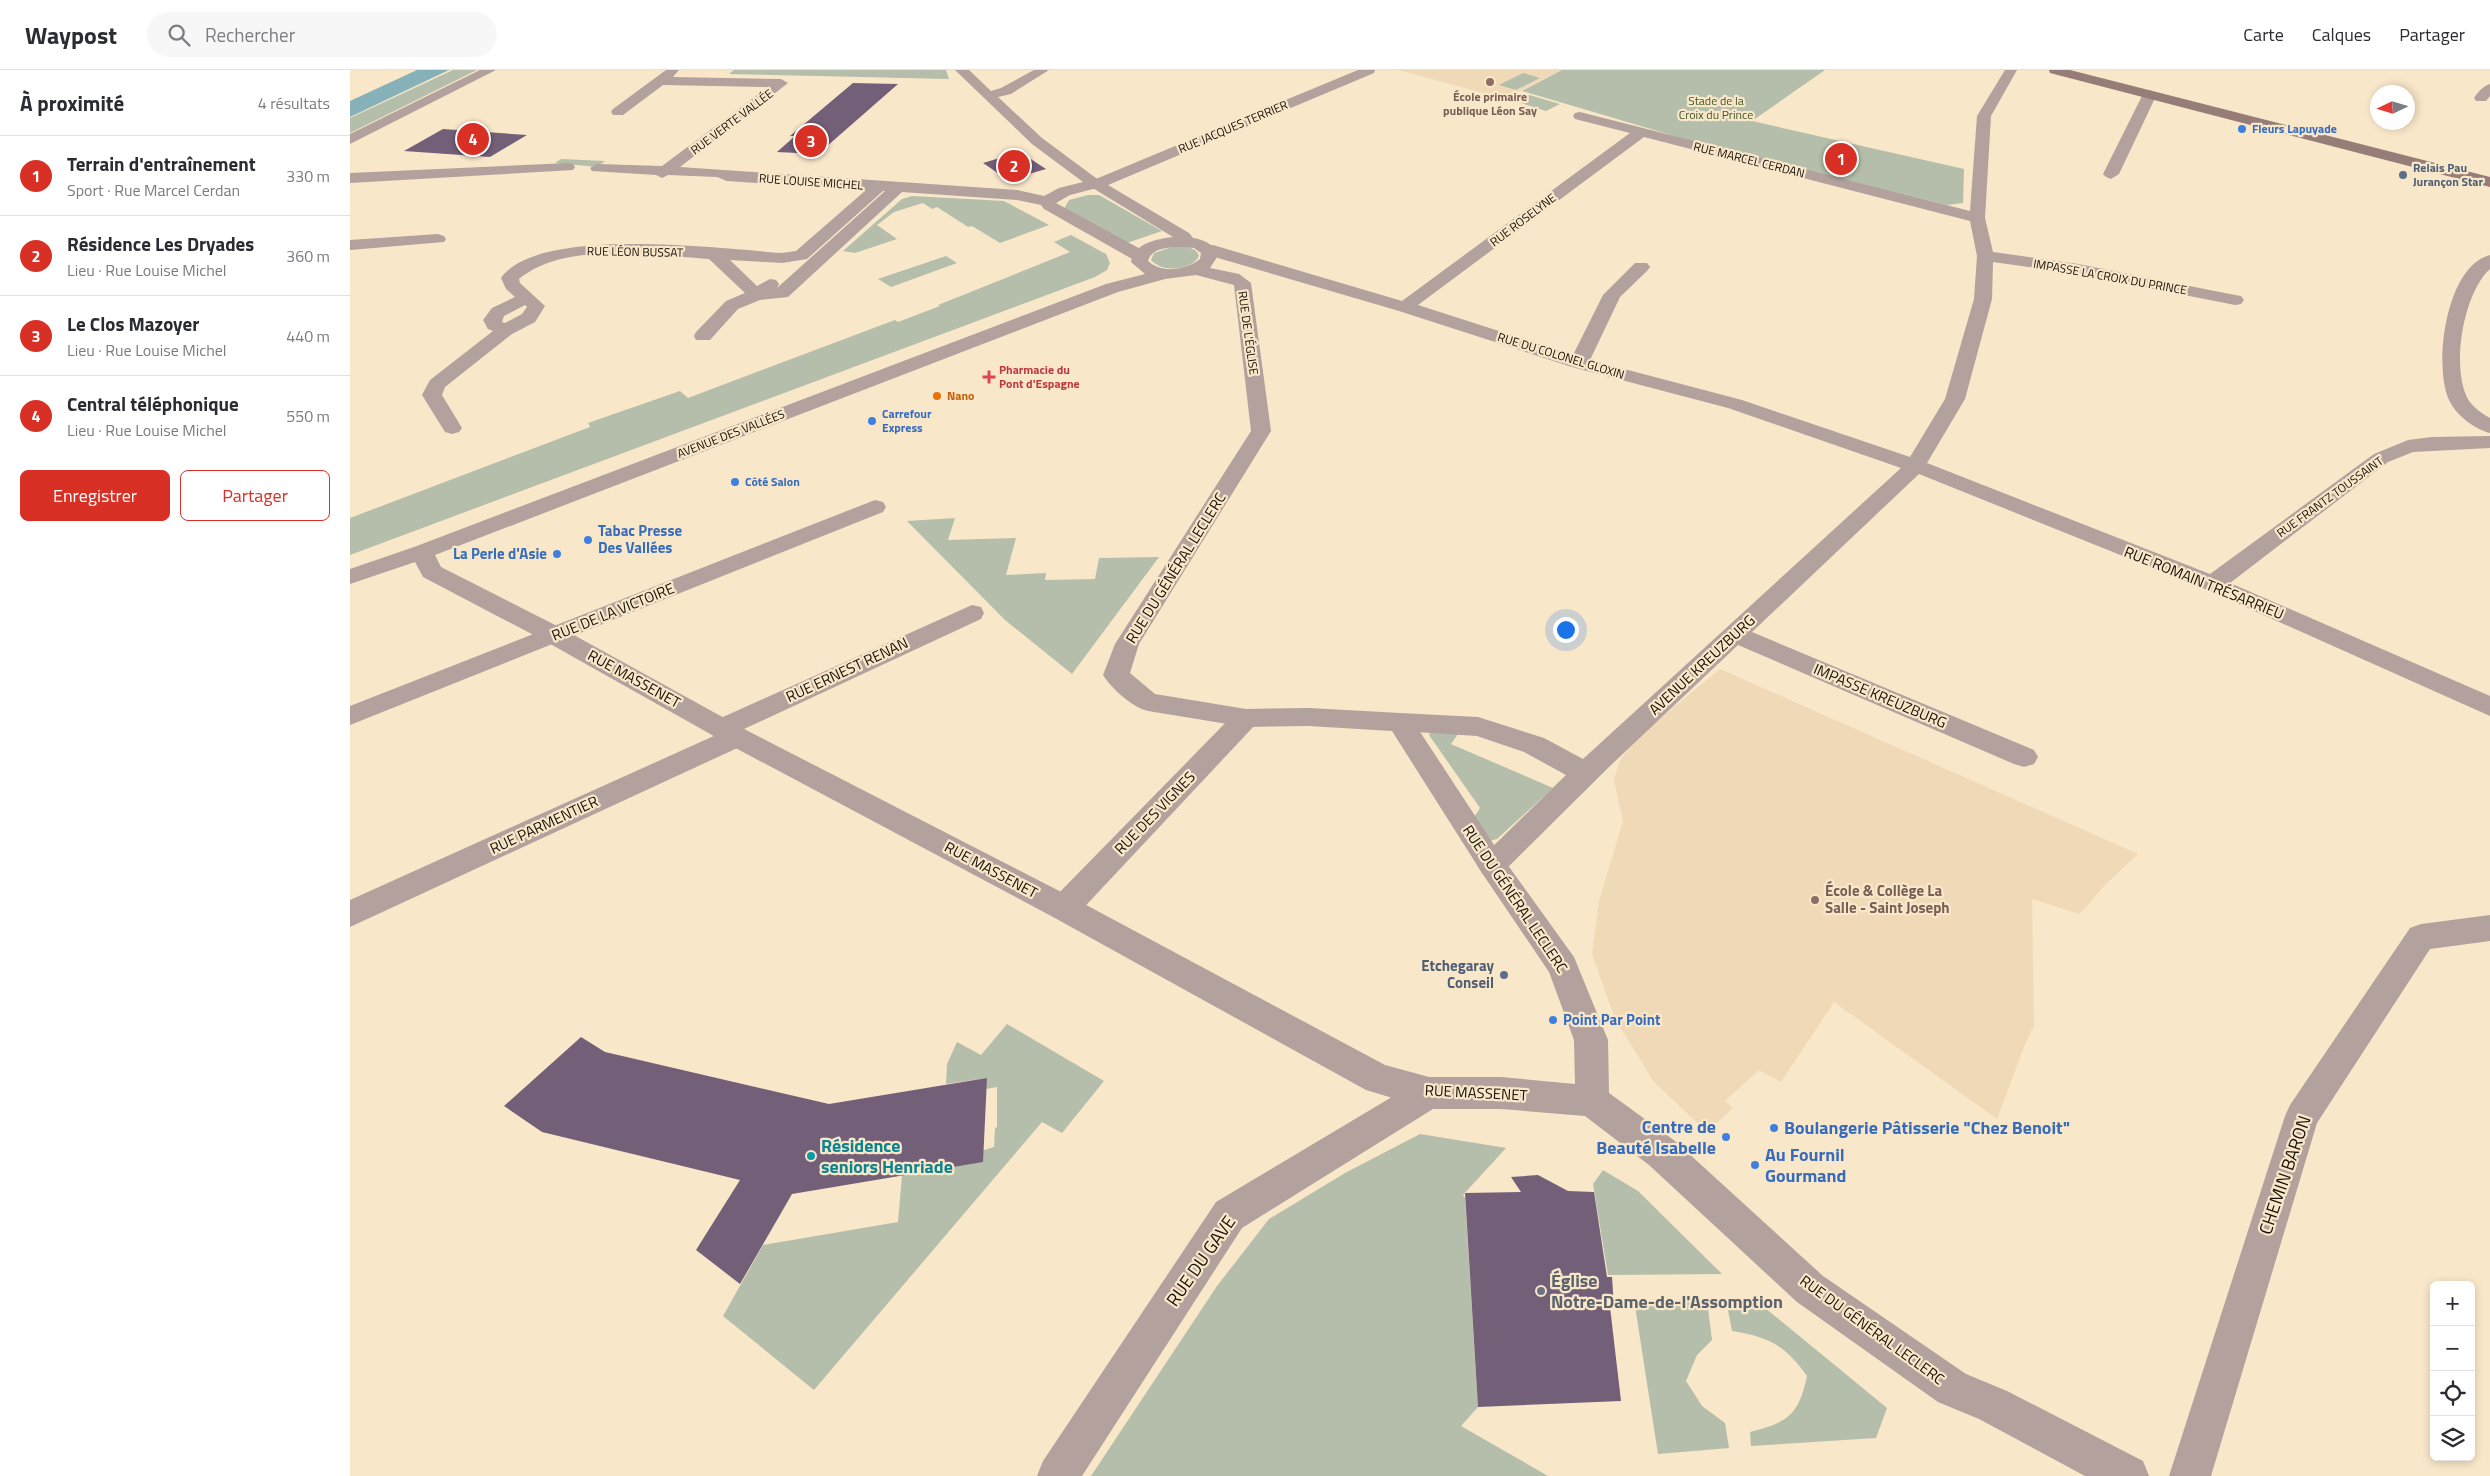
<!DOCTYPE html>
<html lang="fr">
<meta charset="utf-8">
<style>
body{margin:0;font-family:"Titillium Web",sans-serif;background:#f7f7f7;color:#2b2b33}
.controls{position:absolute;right:15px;bottom:15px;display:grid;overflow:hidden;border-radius:8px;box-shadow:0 2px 8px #0003}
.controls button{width:45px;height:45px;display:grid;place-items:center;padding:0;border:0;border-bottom:1px solid #e1e1e2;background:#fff;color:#2b2b33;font:25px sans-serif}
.compass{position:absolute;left:2020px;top:15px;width:45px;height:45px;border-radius:50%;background:#fff;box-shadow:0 2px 8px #0003;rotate:266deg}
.you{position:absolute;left:1215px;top:559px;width:18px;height:18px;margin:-12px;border:4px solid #fff;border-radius:50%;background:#1a73e8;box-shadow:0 0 0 8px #1a73e833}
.badge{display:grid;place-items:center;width:32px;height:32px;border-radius:50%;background:#d93025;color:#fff;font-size:16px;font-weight:700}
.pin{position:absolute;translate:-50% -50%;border:2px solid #fff;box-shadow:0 1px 5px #0006}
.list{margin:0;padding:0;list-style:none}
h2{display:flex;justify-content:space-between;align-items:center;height:65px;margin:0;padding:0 20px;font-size:21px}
h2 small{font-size:16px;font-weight:400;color:#7c7c81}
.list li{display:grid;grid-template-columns:32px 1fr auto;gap:15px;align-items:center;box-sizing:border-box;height:80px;padding:0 20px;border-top:1px solid #e1e1e2}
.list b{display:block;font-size:19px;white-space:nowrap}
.list p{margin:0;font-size:16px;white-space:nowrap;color:#7c7c81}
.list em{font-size:16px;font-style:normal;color:#7c7c81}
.actions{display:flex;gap:10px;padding:15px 20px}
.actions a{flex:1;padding:11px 0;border:1px solid #d93025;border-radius:8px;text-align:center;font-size:18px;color:#d93025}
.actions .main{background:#d93025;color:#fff}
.icon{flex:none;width:28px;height:28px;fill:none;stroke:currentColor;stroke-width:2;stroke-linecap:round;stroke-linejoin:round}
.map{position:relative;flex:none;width:2140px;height:1406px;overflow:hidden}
header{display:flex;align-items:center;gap:30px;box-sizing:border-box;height:70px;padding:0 25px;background:#fff;border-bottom:1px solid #e1e1e2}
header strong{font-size:24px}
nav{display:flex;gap:28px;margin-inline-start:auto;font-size:18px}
.search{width:350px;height:45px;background:#f7f7f7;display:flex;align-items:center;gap:12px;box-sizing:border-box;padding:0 18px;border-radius:28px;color:#7c7c81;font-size:19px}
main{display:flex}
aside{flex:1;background:#fff}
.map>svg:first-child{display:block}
.built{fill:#f0d9b6}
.green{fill:#b4beaa}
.water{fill:#86b1b9}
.building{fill:#745f79}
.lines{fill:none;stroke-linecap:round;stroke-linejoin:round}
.minor{fill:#b2a19d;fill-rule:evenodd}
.tertiary{fill:#b2a19d;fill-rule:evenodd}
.secondary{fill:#977d78;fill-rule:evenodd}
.education-dot{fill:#8d6e63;stroke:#f9e7ca;stroke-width:2}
.shop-dot{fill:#3f7fe0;stroke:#f9e7ca;stroke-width:2}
.service-dot{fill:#5c6f8a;stroke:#f9e7ca;stroke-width:2}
.health-dot{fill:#e0444e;stroke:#f9e7ca;stroke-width:2}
.food-dot{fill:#e8710a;stroke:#f9e7ca;stroke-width:2}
.culture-dot{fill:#0f9aa8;stroke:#f9e7ca;stroke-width:2}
.worship-dot{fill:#6b7280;stroke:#f9e7ca;stroke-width:2}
.labels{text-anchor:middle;stroke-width:4.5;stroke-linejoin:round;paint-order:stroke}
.far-education-label{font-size:12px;font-weight:bold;fill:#785e54;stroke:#f9e7ca}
.far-park-label{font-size:12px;fill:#425726;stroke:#f9e7ca}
.far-street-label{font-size:12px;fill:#171107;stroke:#f9e7ca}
.far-shop-label{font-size:12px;font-weight:bold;fill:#366cbe;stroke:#f9e7ca;text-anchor:start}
.far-service-label{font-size:12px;font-weight:bold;fill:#4e5e75;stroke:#f9e7ca;text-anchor:start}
.far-health-label{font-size:12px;font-weight:bold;fill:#be3a42;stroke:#f9e7ca;text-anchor:start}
.far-food-label{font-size:12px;font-weight:bold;fill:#c56008;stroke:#f9e7ca;text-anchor:start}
.shop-label{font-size:15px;font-weight:bold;fill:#366cbe;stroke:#f9e7ca;text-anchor:start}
.street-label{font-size:15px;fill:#171107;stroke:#f9e7ca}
.education-label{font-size:15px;font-weight:bold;fill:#785e54;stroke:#f9e7ca;text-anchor:start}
.service-label{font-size:15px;font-weight:bold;fill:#4e5e75;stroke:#f9e7ca;text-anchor:end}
.near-shop-label{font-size:18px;font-weight:bold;fill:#366cbe;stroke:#f9e7ca;text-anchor:start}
.near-culture-label{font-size:18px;font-weight:bold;fill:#0d838f;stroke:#f9e7ca;text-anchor:start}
.near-street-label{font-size:18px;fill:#171107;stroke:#f9e7ca}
.near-worship-label{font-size:18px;font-weight:bold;fill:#5b616d;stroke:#f9e7ca;text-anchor:start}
</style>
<header>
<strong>Waypost</strong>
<div class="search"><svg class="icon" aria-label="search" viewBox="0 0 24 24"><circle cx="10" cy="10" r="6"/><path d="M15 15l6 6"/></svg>Rechercher</div>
<nav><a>Carte</a><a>Calques</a><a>Partager</a></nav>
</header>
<main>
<aside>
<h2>À proximité<small>4 résultats</small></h2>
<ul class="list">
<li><span class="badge">1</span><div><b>Terrain d'entraînement</b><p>Sport · Rue Marcel Cerdan</p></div><em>330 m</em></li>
<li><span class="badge">2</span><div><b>Résidence Les Dryades</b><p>Lieu · Rue Louise Michel</p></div><em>360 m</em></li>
<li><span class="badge">3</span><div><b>Le Clos Mazoyer</b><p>Lieu · Rue Louise Michel</p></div><em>440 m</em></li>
<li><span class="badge">4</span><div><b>Central téléphonique</b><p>Lieu · Rue Louise Michel</p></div><em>550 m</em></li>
</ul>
<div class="actions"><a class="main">Enregistrer</a><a>Partager</a></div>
</aside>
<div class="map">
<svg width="2140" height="1406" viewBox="0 0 2140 1406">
<rect width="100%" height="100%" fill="#f9e7ca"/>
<!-- built -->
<path class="built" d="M 1048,0 L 1212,0 L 1155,29 Z
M 1370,599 L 1788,784 L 1756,814 L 1730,844 L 1682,829 L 1684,956 L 1676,972 L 1647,1049 L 1484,932 L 1431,1012 L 1409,1000 L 1375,1031 L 1383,1038 L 1357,1062 L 1304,1012 L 1265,949 L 1242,884 L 1249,831 L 1273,751 L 1264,711 L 1265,706 L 1271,688 L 1294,662 Z"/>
<!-- green -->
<path class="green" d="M 103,0 L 127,0 L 0,63 L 0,48 Z
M 384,0 L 596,0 L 599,9 L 379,4 Z
M 1212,0 L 1475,0 L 1402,51 L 1614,99 L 1613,133 L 1597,135 L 1355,75 L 1172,21 Z
M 1173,3 L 1190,8 L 1166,20 L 1149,15 Z
M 1176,24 L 1210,34 L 1196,41 L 1162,30 Z
M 211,89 L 255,91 L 247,97 L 205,93 Z
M 738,125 L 749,125 L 812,161 L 777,173 L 714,139 L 719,130 Z
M 562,126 L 654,131 L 699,155 L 650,173 L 622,156 L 618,157 L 587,137 L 582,139 L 573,133 L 544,142 L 527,155 L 547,169 L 505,183 L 493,181 L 552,129 Z
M 721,165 L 756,184 L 760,193 L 757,200 L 745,207 L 0,485 L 0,448 L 240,357 L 238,353 L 330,321 L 338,328 L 545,250 L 548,252 L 590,236 L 588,235 L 720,182 L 704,172 Z
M 825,176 C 834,177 846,176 849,186 C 841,201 812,203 801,190 L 804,183 Z
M 596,186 L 607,193 L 541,217 L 528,209 Z
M 605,448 L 598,470 L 666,468 L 656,505 L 696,503 L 695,510 L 745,509 L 749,488 L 809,487 L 722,604 L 655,550 L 557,451 Z
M 1081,661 L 1108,664 L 1101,674 L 1203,718 L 1147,769 L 1139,771 L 1123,749 L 1130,738 L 1079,665 Z
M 657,954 L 754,1011 L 712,1063 L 692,1052 L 464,1320 L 373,1246 L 413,1175 L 548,1152 L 552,1105 L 644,1077 L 645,1058 L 647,1057 L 647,1017 L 636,1019 L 637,1008 L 596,1014 L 597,994 L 607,972 L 631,985 Z
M 1070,1064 L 1156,1078 L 1113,1125 L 1115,1128 L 1128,1337 L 1111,1356 L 1198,1406 L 741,1406 L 867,1216 L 919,1149 L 995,1103 Z
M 1253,1100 L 1288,1121 L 1372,1204 L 1258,1205 L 1243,1114 Z
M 1403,1228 L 1537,1338 L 1526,1368 L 1401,1376 L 1400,1362 C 1437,1353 1449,1345 1457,1306 C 1435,1275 1419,1267 1382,1261 L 1376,1230 Z
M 1357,1230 L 1362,1270 L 1347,1285 L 1336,1311 L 1352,1336 L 1375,1353 L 1379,1378 L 1308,1384 L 1285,1236 Z"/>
<!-- water -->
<path class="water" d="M 67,0 L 99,0 L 0,47 L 0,31 Z"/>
<!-- building -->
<path class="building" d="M 503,13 L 548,14 L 468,84 L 427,82 L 445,66 L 440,66 Z
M 93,59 L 177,65 L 140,87 L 54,81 Z
M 670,82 L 696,99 L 658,110 L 633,93 Z
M 231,967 L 255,982 L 479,1034 L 637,1008 L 633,1092 L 442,1124 L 390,1214 L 346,1180 L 390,1110 L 192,1062 L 154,1036 Z
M 1188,1105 L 1218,1121 L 1244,1122 L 1257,1207 L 1262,1207 L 1264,1237 L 1260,1237 L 1271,1331 L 1128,1337 L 1115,1123 L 1171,1122 L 1161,1107 Z"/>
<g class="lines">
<!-- minor -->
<path class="minor" d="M 130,0 L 146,0 L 0,74 L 0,64 Z
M 316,0 L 329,0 L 323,7 L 431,9 L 438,13 L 330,97 L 667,120 L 694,126 L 709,118 L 733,112 L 682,74 L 605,0 L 619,0 L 641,21 L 651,18 L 684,0 L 699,0 L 661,24 L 648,27 L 692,68 L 754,114 L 751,117 L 720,125 L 706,133 L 796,182 L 798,186 L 796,190 L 784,190 L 694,139 L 691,135 L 667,130 L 552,122 L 438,227 L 410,230 L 388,239 L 360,270 L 346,270 L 344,266 L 346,262 L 376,231 L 395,223 L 359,189 C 303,185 215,171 169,209 L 170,213 L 195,236 L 185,252 L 162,264 L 95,317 L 92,325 L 112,358 L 109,362 L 102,364 L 95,362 L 72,325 L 80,310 L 143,261 L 138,259 L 133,250 L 142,238 L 165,227 L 156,219 L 151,208 C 188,155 372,179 432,183 L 446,181 L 516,120 L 377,111 L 367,107 L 318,105 L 312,108 L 306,105 L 242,101 L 240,98 L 247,94 L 312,96 L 418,17 L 313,15 L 273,45 L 263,45 L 261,42 L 263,39 ZM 533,121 L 535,121 L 427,218 L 429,214 L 426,210 L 420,209 L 407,216 L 380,190 L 432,193 L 457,189 ZM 175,235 L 177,237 L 172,244 L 155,253 L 152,252 L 154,246 Z
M 1655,0 L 1667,0 L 1641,46 L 1635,148 L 1643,182 L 1728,194 L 1885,225 L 1891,226 L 1894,230 L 1891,234 L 1885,235 L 1728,204 L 1643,192 L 1642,229 L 1615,329 L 1577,393 L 1860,504 L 2024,384 L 2058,370 L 2082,367 L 2140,366 L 2140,378 L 2063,382 L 2038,392 L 1880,513 L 2140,626 L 2140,646 L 1855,519 L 1569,404 L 1402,562 L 1684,680 L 1688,687 L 1684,694 L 1674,697 L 1664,694 L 1388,575 L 1260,696 L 1152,803 L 1142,807 L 1132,803 L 1127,795 L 1132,787 L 1216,705 L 1174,682 L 1127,666 L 1050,661 L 1041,659 L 1037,652 L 1041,645 L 1050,643 L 1128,647 L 1194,668 L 1233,689 L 1551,398 L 1378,338 L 1222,297 L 1049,241 L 851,183 L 849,179 L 851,175 L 863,175 L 1052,231 L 1280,63 L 1225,49 L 1223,46 L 1225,43 L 1230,42 L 1620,141 L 1627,46 ZM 1294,67 L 1620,151 L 1627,186 L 1624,229 L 1595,329 L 1560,387 L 1392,330 L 1240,290 L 1270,227 L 1297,201 L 1300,197 L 1297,193 L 1285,193 L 1253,225 L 1223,285 L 1068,235 Z
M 2140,14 L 2140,26 L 2136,31 L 2126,31 L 2124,28 C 2128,22 2133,16 2140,14 Z
M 1800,20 L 1807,24 L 1769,104 L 1761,109 L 1756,107 L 1753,104 L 1793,24 Z
M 218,93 L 223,94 L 225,97 L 223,100 L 0,113 L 0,103 Z
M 88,164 L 94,166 L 96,169 L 94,172 L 0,180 L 0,170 Z
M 2140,185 L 2140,199 C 2113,223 2100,300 2119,331 C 2124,338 2133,344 2140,348 L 2140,363 C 2124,359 2106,345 2099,330 C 2083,295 2096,196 2140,185 Z
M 525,430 L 533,432 L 536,437 L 533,442 L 0,655 L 0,636 Z
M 622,535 L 631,537 L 634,543 L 631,549 L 394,659 L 400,667 L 396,674 L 0,857 L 0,830 L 366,665 L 360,658 L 364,651 Z
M 896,639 L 905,641 L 909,648 L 905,655 L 725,847 L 714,850 L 703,847 L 699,838 L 703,829 L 887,641 Z
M 2140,845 L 2140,871 L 2080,879 L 1967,1053 L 1861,1406 L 1819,1406 L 1935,1046 L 1940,1035 L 2060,858 L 2071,854 Z
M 1079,1007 L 1091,1012 L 1096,1023 L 1091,1034 L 892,1158 L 732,1406 L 687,1406 L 693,1391 L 866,1132 L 1067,1012 Z"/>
<!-- tertiary -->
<path class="tertiary" d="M 1008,0 L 1025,0 L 1024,3 L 758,115 L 839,163 L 843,168 C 855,170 862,174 869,184 L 860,198 L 889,204 L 901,213 L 921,361 L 789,574 L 780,603 L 805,624 L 896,639 L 959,638 L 1050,643 L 1059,645 L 1152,787 L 1224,887 L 1258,970 L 1259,1023 L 1325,1071 L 1473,1206 L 1616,1304 L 1657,1321 L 1793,1391 L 1799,1406 L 1735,1406 L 1629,1349 L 1588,1332 L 1447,1232 L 1299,1095 L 1235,1046 L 1151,1039 L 1079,1039 L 1016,1020 L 703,847 L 378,674 L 195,571 L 73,507 L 65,492 L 0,514 L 0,499 L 64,477 L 756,214 L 795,204 L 781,192 C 784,173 807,169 823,167 L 741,117 L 738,114 L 741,111 ZM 831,177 L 844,178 L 851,183 L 850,189 C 836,200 812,204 798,191 C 801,178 819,177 831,177 ZM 846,205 L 884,215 L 901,361 L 765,574 L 753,605 C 762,619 782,637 798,641 L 896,657 L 959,656 L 1042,661 L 1132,803 L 1199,902 L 1224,970 L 1225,1014 L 1151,1007 L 1079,1007 L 1035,995 L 725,829 L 396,660 L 213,559 L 91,497 L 85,485 L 768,222 L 815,209 Z"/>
<!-- secondary -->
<path class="secondary" d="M 1699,0 L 1720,0 L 2140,107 L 2140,117 L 1700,3 Z"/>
</g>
<!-- markers -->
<g class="education-dot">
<circle cx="1140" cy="12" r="5"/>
<circle cx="1465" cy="830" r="5"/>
</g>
<g class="shop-dot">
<circle cx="1892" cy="59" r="5"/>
<circle cx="522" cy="351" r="5"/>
<circle cx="385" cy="412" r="5"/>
<circle cx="238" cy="470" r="5"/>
<circle cx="207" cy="484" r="5"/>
<circle cx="1203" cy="950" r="5"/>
<circle cx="1424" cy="1058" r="5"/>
<circle cx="1376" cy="1067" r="5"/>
<circle cx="1405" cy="1095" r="5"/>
</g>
<g class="service-dot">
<circle cx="2053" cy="105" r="5"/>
<circle cx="1154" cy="905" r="5"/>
</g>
<path class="health-dot" d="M636.5 299.5h5v5h5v5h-5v5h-5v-5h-5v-5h5z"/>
<circle class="food-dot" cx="587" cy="326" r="5"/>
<circle class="culture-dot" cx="461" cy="1086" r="5"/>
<circle class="worship-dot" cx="1191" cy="1221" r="5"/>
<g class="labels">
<!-- far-education labels -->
<g class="far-education-label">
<text x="1140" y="31">École primaire<tspan x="1140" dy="14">publique Léon Say</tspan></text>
</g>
<!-- far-park labels -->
<g class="far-park-label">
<text x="1366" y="35">Stade de la<tspan x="1366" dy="14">Croix du Prince</tspan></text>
</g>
<!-- far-street labels -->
<g class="far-street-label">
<text transform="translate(382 52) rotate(-37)" y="4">RUE VERTE VALLÉE</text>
<text transform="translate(883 57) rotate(-23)" y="4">RUE JACQUES TERRIER</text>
<text transform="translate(1399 90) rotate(14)" y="4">RUE MARCEL CERDAN</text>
<text transform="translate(461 112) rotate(4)" y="4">RUE LOUISE MICHEL</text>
<text transform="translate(1173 150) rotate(-37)" y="4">RUE ROSELYNE</text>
<text transform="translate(285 182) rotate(1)" y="4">RUE LÉON BUSSAT</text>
<text transform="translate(1760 207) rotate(10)" y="4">IMPASSE LA CROIX DU PRINCE</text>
<text transform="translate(898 263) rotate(82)" y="4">RUE DE L'ÉGLISE</text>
<text transform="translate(1211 286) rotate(17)" y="4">RUE DU COLONEL GLOXIN</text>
<text transform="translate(381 364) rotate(-21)" y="4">AVENUE DES VALLÉES</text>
<text transform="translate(1980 427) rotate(-36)" y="4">RUE FRANTZ TOUSSAINT</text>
</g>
<!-- far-shop labels -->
<g class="far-shop-label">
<text x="1902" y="63">Fleurs Lapuyade</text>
<text x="532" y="348">Carrefour<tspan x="532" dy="14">Express</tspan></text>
<text x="395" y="416">Côté Salon</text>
</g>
<!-- far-service labels -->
<g class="far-service-label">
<text x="2063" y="102">Relais Pau<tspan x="2063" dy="14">Jurançon Star</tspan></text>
</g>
<!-- far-health labels -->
<g class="far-health-label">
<text x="649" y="304">Pharmacie du<tspan x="649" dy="14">Pont d'Espagne</tspan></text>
</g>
<!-- far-food labels -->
<g class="far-food-label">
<text x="597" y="330">Nano</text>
</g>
<!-- shop labels -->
<g class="shop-label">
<text x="248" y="466">Tabac Presse<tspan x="248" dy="17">Des Vallées</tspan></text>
<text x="197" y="489" text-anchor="end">La Perle d'Asie</text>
<text x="1213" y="955">Point Par Point</text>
</g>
<!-- street labels -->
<g class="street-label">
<text transform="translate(826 498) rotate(-58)" y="5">RUE DU GÉNÉRAL LECLERC</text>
<text transform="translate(1854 513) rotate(22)" y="5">RUE ROMAIN TRÉSARRIEU</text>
<text transform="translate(263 542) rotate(-22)" y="5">RUE DE LA VICTOIRE</text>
<text transform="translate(1352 595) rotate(-43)" y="5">AVENUE KREUZBURG</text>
<text transform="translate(497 600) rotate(-25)" y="5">RUE ERNEST RENAN</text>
<text transform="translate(284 609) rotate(29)" y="5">RUE MASSENET</text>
<text transform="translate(1530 626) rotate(23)" y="5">IMPASSE KREUZBURG</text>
<text transform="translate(805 743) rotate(-46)" y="5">RUE DES VIGNES</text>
<text transform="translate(194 755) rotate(-25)" y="5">RUE PARMENTIER</text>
<text transform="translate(641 800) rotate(28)" y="5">RUE MASSENET</text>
<text transform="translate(1165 829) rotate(56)" y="5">RUE DU GÉNÉRAL LECLERC</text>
<text transform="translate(1126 1023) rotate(3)" y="5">RUE MASSENET</text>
<text transform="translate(1522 1260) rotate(36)" y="5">RUE DU GÉNÉRAL LECLERC</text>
</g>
<!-- education labels -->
<g class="education-label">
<text x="1475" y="826">École &amp; Collège La<tspan x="1475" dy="17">Salle - Saint Joseph</tspan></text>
</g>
<!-- service labels -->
<g class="service-label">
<text x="1144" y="901">Etchegaray<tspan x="1144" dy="17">Conseil</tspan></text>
</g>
<!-- near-shop labels -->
<g class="near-shop-label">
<text x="1366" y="1063" text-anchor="end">Centre de<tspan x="1366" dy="21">Beauté Isabelle</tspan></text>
<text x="1434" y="1064">Boulangerie Pâtisserie "Chez Benoit"</text>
<text x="1415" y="1091">Au Fournil<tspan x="1415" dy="21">Gourmand</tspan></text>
</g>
<!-- near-culture labels -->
<g class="near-culture-label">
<text x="471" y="1082">Résidence<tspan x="471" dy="21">seniors Henriade</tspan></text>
</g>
<!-- near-street labels -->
<g class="near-street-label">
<text transform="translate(1935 1105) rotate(-71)" y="6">CHEMIN BARON</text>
<text transform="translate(851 1191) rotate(-55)" y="6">RUE DU GAVE</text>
</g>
<!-- near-worship labels -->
<g class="near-worship-label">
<text x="1201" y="1217">Église<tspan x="1201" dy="21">Notre-Dame-de-l'Assomption</tspan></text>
</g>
</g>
</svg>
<div class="controls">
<button>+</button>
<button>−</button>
<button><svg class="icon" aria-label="locate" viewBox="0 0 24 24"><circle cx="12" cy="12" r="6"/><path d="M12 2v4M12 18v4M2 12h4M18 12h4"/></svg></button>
<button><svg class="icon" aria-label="layers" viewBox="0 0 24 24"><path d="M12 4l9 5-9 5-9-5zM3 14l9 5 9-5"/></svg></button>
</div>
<svg class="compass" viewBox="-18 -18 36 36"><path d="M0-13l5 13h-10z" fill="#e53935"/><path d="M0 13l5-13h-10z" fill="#7c7c81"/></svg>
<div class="you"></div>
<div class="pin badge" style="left:1491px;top:89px">1</div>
<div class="pin badge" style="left:664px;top:96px">2</div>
<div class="pin badge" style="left:461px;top:71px">3</div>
<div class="pin badge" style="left:123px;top:69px">4</div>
</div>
</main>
